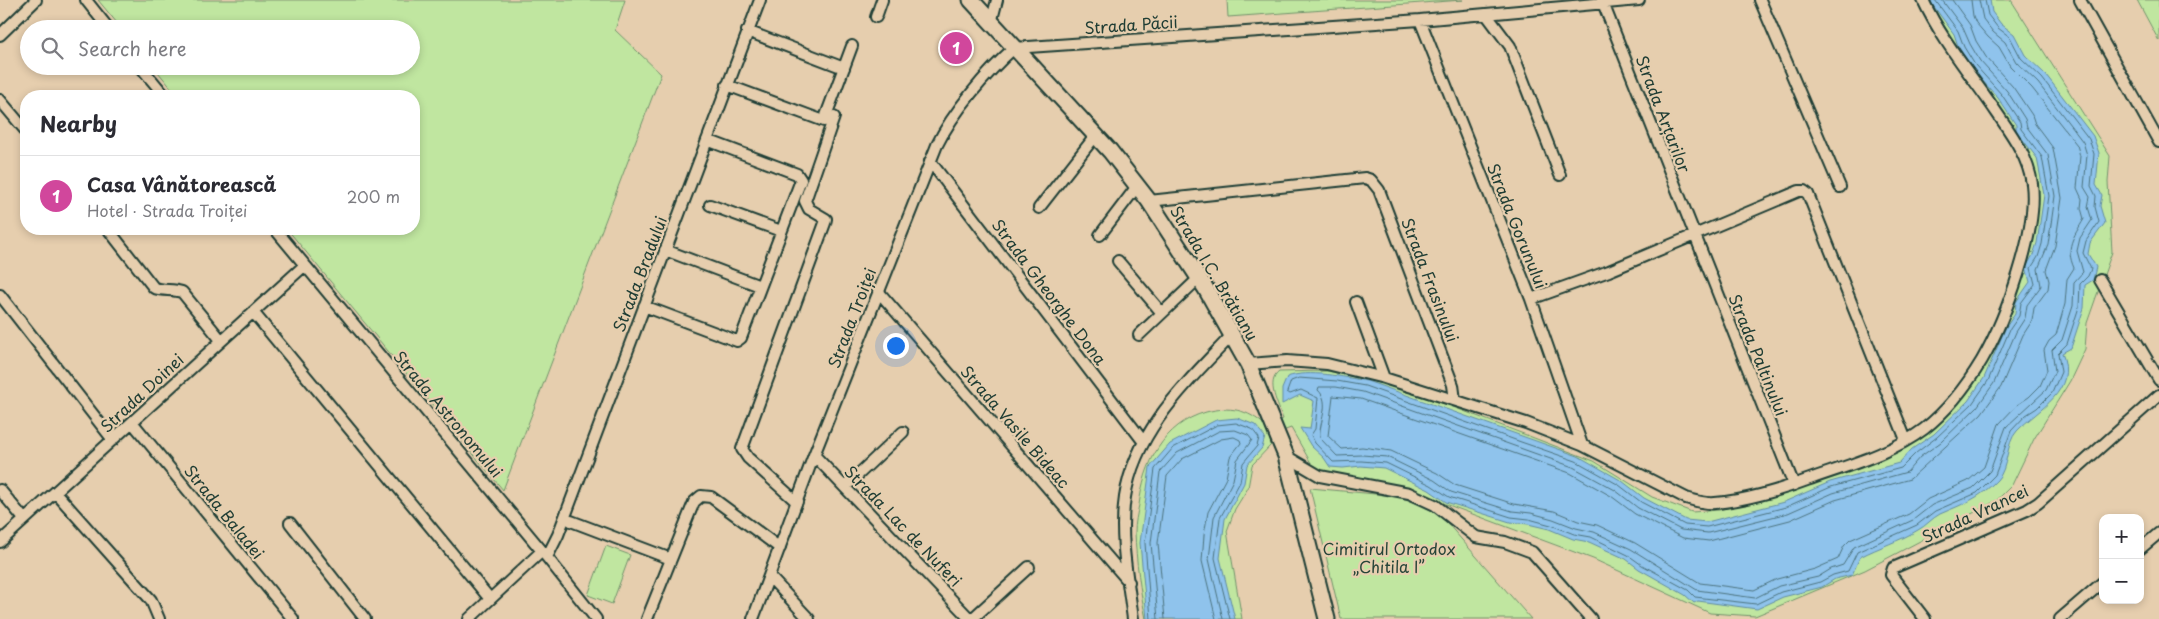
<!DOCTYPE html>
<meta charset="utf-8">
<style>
body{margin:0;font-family:"Playpen Sans",sans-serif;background:#f2f2f3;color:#2b2b33}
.controls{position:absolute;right:15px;bottom:15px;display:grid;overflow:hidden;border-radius:10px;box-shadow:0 2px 8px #0003}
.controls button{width:45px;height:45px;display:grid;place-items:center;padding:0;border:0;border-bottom:1px solid #e1e1e2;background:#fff;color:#2b2b33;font:25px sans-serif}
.you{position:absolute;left:895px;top:345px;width:18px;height:18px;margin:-12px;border:4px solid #fff;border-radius:50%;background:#1a73e8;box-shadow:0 0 0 8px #1a73e833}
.badge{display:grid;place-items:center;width:32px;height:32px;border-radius:50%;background:#1f6fb2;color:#fff;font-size:16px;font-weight:700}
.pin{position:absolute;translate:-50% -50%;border:2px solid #fff;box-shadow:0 1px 5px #0006}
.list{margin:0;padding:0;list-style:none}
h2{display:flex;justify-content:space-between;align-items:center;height:65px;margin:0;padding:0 20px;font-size:21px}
h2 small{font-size:16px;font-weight:400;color:#7c7c81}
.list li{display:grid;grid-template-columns:32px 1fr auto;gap:15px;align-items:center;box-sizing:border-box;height:80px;padding:0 20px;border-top:1px solid #e1e1e2}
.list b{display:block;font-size:19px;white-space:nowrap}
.list p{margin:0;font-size:16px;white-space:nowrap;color:#7c7c81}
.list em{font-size:16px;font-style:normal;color:#7c7c81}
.icon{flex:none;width:28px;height:28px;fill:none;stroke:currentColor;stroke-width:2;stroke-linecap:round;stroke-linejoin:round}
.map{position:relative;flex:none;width:2159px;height:619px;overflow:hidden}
.search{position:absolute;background:#fff;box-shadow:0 2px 8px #0003;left:20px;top:20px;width:400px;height:55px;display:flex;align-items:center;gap:12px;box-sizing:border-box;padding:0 18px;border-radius:28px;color:#7c7c81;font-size:19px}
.panel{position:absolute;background:#fff;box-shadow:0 2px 8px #0003;left:20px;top:90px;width:400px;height:145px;border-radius:20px}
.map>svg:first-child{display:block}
.green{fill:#c0e6a0;stroke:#70926a}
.water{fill:#8fc3ec;stroke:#628da2}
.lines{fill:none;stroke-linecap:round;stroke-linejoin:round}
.shore{stroke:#4c737e;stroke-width:1}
.minor-casing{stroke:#1f3d34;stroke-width:14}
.secondary-casing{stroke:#1f3d34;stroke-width:19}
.minor{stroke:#e6ceae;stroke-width:10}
.secondary{stroke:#e6ceae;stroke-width:15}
.labels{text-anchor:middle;stroke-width:4.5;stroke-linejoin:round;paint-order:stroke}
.street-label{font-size:16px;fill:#1f3d34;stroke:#e6ceae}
.park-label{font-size:16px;fill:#274539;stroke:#e6ceae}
</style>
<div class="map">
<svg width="2159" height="619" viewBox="0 0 2159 619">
<rect width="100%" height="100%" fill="#e6ceae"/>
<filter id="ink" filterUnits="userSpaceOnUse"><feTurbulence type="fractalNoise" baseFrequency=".02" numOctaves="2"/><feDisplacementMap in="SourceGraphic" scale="10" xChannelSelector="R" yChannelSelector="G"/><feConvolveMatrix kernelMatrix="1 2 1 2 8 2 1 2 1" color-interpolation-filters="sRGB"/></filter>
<g filter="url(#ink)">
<!-- green -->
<path class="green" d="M 98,0 L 625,0 L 615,30 L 661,74 L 503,490 L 287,229 L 414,229 L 414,96 L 178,96 L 153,66 L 411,66 L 411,29 L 122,29 Z
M 1227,0 L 1463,0 L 1228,17 Z
M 1923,0 L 2011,0 L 2110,156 L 2108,182 L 2112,252 L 2087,323 L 2085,349 L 2070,381 L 2034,439 L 2012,485 L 1996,501 L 1865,570 L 1755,616 L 1710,613 L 1593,559 L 1443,503 L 1315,470 L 1291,428 L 1269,436 L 1271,445 L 1252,465 L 1248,488 L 1235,509 L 1227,531 L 1242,619 L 1146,619 C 1140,591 1136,560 1135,532 C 1135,523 1137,514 1139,505 C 1144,464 1163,424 1206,412 C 1230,406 1247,409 1266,426 L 1283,419 C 1279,406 1265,382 1279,372 L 1328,371 L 1383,384 L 1448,405 L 1594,461 L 1652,497 L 1692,512 L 1719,510 L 1783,493 L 1892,454 L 1958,401 L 2002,311 L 2026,241 L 2030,171 Z
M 2137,0 L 2159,0 L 2159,41 Z
M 1310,488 L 1397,496 L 1422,505 L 1441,516 L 1531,619 L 1341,619 Z
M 606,546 L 630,555 L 612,604 L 588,595 Z"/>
<!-- water -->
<path class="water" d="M 1929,0 L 1990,0 L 1992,12 L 2001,24 L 2014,34 L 2025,55 L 2046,75 L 2093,136 L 2099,153 L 2096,185 L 2102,195 L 2100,206 L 2105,223 L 2090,243 L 2088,254 L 2096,267 L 2093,280 L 2085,285 L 2084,308 L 2071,348 L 2062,353 C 2078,391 2038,409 2017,431 C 2005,444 2009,468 1997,480 C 1979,499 1963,504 1940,514 C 1932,518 1926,526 1918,530 C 1900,541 1879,547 1860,557 L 1852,575 L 1835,579 L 1822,587 L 1783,597 L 1757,609 L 1698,601 L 1694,603 L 1685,595 L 1639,569 L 1626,559 L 1589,542 L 1573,539 L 1549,529 L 1528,524 L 1510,522 L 1446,502 L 1429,490 L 1384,468 L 1361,466 L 1343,468 L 1330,467 L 1324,458 L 1311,446 L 1300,428 L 1310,429 L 1314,401 L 1300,395 L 1282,404 L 1282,389 L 1287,377 C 1309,369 1343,377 1367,381 L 1578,456 L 1622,481 L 1644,498 L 1686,520 L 1707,522 L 1784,502 L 1830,482 L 1899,463 L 1912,449 L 1934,434 L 1968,401 L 1984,378 L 2006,327 L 2015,314 L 2016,302 L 2030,282 L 2026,267 L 2033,255 L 2037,243 L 2044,195 L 2037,158 L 2016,131 L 2016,125 L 1998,98 L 1971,68 L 1959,49 L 1954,34 Z
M 1237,418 L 1255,425 L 1265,437 L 1262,448 L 1247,465 L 1244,483 L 1225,519 L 1220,558 L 1235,619 L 1147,619 L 1140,543 L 1150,467 L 1170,444 L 1216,420 Z"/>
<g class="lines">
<!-- shore -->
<path class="shore" d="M 1935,0 L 1958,31 L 1964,47 L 1975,65 L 2002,95 L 2020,122 L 2021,129 L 2042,157 L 2049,196 L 2042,244 L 2038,257 L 2031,268 L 2035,284 L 2021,303 L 2019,316 L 2010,329 L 1988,381 L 1972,404 L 1937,437 L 1916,453 L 1901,468 L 1831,487 L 1786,507 L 1707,527 L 1685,525 L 1641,502 L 1619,485 L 1576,461 L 1521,442 L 1365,386 L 1337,381 L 1299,378 L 1291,381 L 1287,392 L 1290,394 L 1301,390 L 1318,398 L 1315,429 L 1311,435 L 1315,443 L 1333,462 L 1361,461 L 1386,463 L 1431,485 L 1449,497 L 1511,517 L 1529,519 L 1551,525 L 1574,534 L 1591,537 L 1628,555 L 1642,565 L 1688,590 L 1695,597 L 1756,604 L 1781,592 L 1820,582 L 1833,575 L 1848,571 L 1857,552 L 1917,525 L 1935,511 L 1977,493 L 1995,475 L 2011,431 L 2026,415 L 2037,408 L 2052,393 L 2061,372 L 2058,353 L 2067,344 L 2079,307 L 2080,284 L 2088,276 L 2091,269 L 2083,253 L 2086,241 L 2099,222 L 2095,207 L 2096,196 L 2091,186 L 2094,154 L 2089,139 L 2042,78 L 2021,58 L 2010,37 L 1998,28 L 1988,15 L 1985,0
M 1942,0 L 1963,28 L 1970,44 L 1980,61 L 2007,91 L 2025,119 L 2027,127 L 2048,155 L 2055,196 L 2048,245 L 2038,269 L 2041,286 L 2027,305 L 2025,318 L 2016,332 L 1994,383 L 1977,407 L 1941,442 L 1920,457 L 1907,472 L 1833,493 L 1788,513 L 1708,533 L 1681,530 L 1638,508 L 1615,490 L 1573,467 L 1363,392 L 1336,387 L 1319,387 L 1318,390 C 1332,403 1318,423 1320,438 L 1337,456 L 1362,455 L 1387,457 L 1434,480 L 1451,492 L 1512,511 L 1531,513 L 1553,519 L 1576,528 L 1594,532 L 1631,549 L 1697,590 L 1755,598 L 1779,586 L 1818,577 L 1831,569 L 1843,565 L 1854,547 L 1913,520 L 1932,505 L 1973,488 L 1990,471 L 2006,427 L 2046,390 L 2055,371 L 2052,350 L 2062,340 L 2073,306 L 2074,282 L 2083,272 L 2077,251 L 2080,238 L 2092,220 L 2088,207 L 2090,197 L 2084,187 L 2087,155 L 2083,142 L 2038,83 L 2016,62 L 2005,42 L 1993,32 L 1983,19 L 1979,0
M 1952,0 L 1970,25 L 1976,41 L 1986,57 L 2013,87 L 2032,115 L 2035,124 L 2053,148 L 2062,198 L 2055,246 L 2046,270 L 2049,281 L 2048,289 L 2034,308 L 2032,321 L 2023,335 L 2001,387 L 1981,414 L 1910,479 L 1835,500 L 1790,520 L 1709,541 L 1683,538 L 1635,514 L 1611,496 L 1570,473 L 1361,399 L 1333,396 L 1328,436 L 1342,449 L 1362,447 L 1391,451 L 1437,473 L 1455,485 L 1514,504 L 1554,511 L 1578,521 L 1597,525 L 1635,543 L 1700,583 L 1754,590 L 1777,579 L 1815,569 L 1838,559 L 1844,546 L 1850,540 L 1909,514 L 1928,499 L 1968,481 L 1984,467 L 1999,424 L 2017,405 L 2029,397 L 2040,386 L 2047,370 L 2044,350 L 2049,341 L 2056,335 L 2065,304 L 2067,279 L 2074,268 C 2065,247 2073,238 2084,219 L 2081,208 L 2082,199 L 2077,188 L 2080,156 L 2077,145 L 2032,88 L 2010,66 L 1999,47 L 1988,37 L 1976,23 L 1973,16 L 1971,0
M 1151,619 L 1145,543 L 1155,469 L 1173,448 L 1217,425 L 1236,423 L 1252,429 L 1259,438 L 1257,446 L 1243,463 L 1240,482 L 1220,518 L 1215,558 L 1230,619
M 1158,619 L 1151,543 L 1160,472 L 1177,453 L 1219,431 L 1235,430 L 1248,435 L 1252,440 L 1237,460 L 1233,480 L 1214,517 L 1209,559 L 1223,619
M 1165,619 L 1158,543 L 1167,476 L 1182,459 L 1221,439 L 1234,437 L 1240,440 L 1241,443 L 1230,457 L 1226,478 L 1208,512 L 1204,535 L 1202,561 L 1216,619"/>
<!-- minor casing -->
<g class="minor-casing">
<path id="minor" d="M 86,0 L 109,29
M 1760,0 L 1840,187
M 2080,0 L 2159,142
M 1603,3 L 1794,485
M 1486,14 L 1510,46 L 1560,175
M 876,17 L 882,0
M 1420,20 L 1531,299 L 1582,445
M 991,23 L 997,0
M 747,31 L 844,68
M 0,35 L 36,0
M 140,66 L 165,96
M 727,85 L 824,121 L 852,46
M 0,100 L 26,131
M 930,161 L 1143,441
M 1149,201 L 1365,178 L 1371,180 L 1379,190 L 1453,385 L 1455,400
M 710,205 L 781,231
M 1039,208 L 1096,135
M 108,229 L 154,288 C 164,291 172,289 182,292 L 221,340
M 275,229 L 542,551 L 596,619
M 1100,235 L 1138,185
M 665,250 L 760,286
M 1118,261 L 1162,313
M 2100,280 L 2159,380
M 878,291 L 1129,582
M 0,295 L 113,440
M 1531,299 L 1609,271 L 1799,191 L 1804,191 L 1808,194 L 1906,440
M 1356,302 L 1384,378
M 644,306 L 737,341 L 741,338 L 801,180 L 797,174 L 707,140
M 253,312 L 490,599
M 1139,335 L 1199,278
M 1248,364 L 1287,361 L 1327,364 L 1384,378 L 1526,423 L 1582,445 L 1686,498 C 1696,501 1705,504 1715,503 C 1743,501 1781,490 1807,480 C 1846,466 1891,454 1924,429 C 1947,411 1967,385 1982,360 C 2006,318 2038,231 2032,184 C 2028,156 2012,135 1997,113 C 1972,76 1942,41 1923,0
M 132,422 L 293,619
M 814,455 L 970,619
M 1286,456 L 1320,476 L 1409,493 L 1435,505 L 1476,537 L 1505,542 L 1532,552 L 1591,619
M 845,487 L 903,432
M 0,490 L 24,519
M 55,492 L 151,600 L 159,619
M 797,502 L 748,458 L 742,449 L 825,223 L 826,219 L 809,209 L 805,201 L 834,117
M 571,521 L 671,559
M 290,523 L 365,619
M 0,542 L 305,265
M 2140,549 L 2159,533
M 547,557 L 558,535 L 760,0
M 769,576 L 809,619
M 469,619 L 542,551
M 647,619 L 694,502 L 701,496 L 711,497 L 780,548
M 753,619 L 814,455 L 937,145 C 953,112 987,72 1014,48 L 1420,20 L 1639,0
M 972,619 L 1029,567
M 1133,619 C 1128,580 1119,537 1125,497 C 1135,430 1188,382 1232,335
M 1925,619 L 1891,575 L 1893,568 L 2027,510 L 2038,503 L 2159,395
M 2060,619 L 2103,582"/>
</g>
<!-- secondary casing -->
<g class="secondary-casing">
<path id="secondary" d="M 971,0 L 1110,151 L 1149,201 L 1206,289 L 1248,364 L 1286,456 L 1327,619"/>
</g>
<!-- minor -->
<use href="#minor" class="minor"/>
<!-- secondary -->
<use href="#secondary" class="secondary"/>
</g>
</g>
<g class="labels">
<!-- street labels -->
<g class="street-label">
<text transform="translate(1131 25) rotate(-4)" y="6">Strada Păcii</text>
<text transform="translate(1663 114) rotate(69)" y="6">Strada Arțarilor</text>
<text transform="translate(1517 226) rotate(68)" y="6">Strada Gorunului</text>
<text transform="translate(1214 273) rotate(59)" y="6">Strada I.C. Brătianu</text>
<text transform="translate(640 274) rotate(-69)" y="6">Strada Bradului</text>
<text transform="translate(1430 280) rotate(69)" y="6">Strada Frasinului</text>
<text transform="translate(1049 292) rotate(53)" y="6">Strada Gheorghe Dona</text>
<text transform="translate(852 318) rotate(-69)" y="6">Strada Troiței</text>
<text transform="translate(1758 355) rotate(68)" y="6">Strada Paltinului</text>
<text transform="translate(142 393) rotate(-43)" y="6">Strada Doinei</text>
<text transform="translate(448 414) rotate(50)" y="6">Strada Astronomului</text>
<text transform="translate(1015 427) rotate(49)" y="6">Strada Vasile Bideac</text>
<text transform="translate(224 512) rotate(51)" y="6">Strada Baladei</text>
<text transform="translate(1975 514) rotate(-25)" y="6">Strada Vrancei</text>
<text transform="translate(903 526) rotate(46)" y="6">Strada Lac de Nuferi</text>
</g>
<!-- park labels -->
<g class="park-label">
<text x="1389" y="555">Cimitirul Ortodox<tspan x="1389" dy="18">„Chitila I”</tspan></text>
</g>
</g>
</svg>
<div class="controls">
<button>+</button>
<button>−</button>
</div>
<div class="you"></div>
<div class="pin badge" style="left:956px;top:48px;background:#d1479c">1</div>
<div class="search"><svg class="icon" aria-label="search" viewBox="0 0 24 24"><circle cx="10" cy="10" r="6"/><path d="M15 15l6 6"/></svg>Search here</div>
<section class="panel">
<h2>Nearby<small></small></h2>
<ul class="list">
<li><span class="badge" style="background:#d1479c">1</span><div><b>Casa Vânătorească</b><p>Hotel · Strada Troiței</p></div><em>200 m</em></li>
</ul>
</section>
</div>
